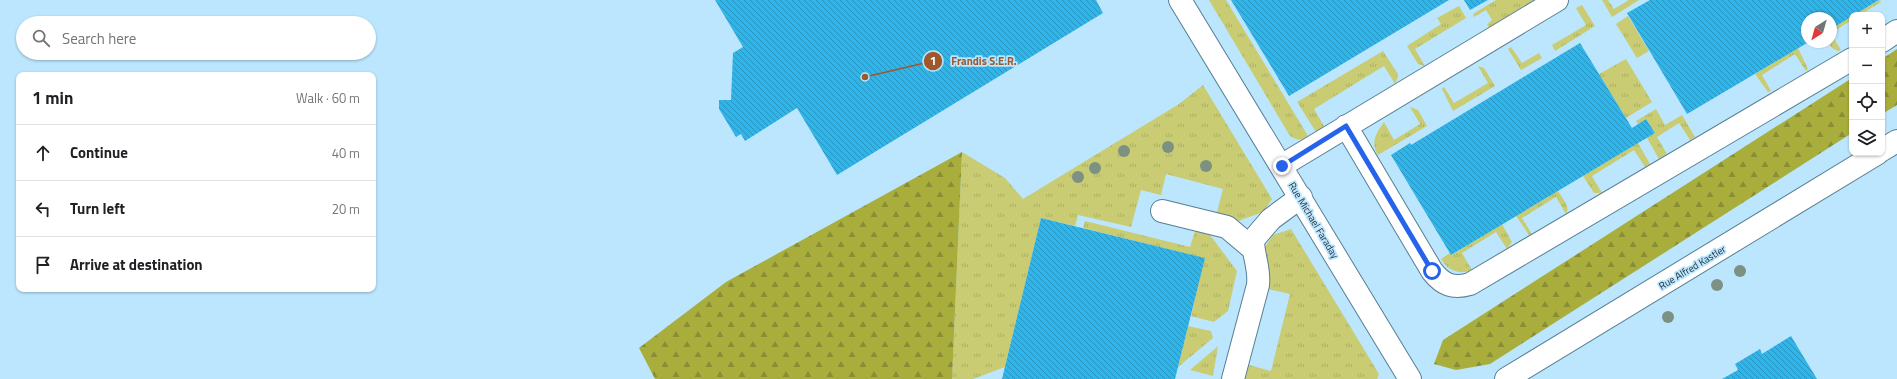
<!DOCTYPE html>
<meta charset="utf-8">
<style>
body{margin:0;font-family:"Titillium Web",sans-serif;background:#f6f6f6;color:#202124}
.controls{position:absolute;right:12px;top:12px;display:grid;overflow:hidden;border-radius:8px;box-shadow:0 1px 3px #0004}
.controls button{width:36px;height:36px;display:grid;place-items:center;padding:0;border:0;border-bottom:1px solid #e0e0e0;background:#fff;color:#202124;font:20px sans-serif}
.compass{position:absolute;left:1801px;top:12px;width:36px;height:36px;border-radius:50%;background:#fff;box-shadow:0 1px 3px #0004;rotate:217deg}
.stop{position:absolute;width:12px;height:12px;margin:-9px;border:3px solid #2563eb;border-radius:50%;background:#fff}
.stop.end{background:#2563eb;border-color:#fff;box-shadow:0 1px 4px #0008}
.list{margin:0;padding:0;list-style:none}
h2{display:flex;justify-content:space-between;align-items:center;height:52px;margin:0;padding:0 16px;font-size:17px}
h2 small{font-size:13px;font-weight:400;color:#757577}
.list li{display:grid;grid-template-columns:26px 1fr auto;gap:12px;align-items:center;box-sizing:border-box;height:56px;padding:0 16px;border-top:1px solid #e0e0e0}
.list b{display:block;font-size:15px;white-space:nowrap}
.list em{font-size:13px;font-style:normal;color:#757577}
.icon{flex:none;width:22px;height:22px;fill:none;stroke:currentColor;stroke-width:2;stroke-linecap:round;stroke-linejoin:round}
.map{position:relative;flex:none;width:1897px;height:379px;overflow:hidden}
.search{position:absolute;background:#fff;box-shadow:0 1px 3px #0004;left:16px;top:16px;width:360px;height:44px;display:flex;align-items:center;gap:10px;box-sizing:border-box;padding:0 14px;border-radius:22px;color:#757577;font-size:15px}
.panel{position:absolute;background:#fff;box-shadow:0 1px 3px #0004;left:16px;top:72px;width:360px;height:220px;border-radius:8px}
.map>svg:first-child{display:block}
.grass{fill:url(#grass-tufts)}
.forest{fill:url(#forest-firs)}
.building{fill:url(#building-back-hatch)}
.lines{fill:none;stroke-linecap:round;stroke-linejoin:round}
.minor-casing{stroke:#567f93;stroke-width:24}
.major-casing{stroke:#567f93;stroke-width:24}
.minor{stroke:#fff;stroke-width:22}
.major{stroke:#fff;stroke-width:22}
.tree{fill:#7d9183}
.route{stroke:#2563eb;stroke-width:5}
.labels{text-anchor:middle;stroke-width:3.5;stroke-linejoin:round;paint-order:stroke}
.street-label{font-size:10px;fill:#1c2d36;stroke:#bbe6fd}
.leader{fill:none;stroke:#9d582c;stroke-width:1.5}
.callout-dot{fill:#9d582c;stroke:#bbe6fd;stroke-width:1.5}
.mark-label{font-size:12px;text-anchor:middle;font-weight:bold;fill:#fff}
.callout-label{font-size:11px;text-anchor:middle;font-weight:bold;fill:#9d582c;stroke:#bbe6fd;stroke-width:3.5;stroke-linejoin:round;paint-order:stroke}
</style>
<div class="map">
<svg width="1897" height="379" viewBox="0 0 1897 379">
<defs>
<pattern id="grass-tufts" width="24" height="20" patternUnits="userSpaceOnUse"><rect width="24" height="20" fill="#c9cc72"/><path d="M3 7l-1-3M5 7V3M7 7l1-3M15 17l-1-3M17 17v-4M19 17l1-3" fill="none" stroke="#acb063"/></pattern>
<pattern id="forest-firs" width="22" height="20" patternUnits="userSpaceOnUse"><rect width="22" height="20" fill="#a9ad3c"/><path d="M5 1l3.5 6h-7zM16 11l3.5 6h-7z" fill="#898d33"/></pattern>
<pattern id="building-back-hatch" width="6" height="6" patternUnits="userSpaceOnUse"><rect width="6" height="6" fill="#30b5ea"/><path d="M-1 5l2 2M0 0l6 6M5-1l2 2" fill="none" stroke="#2894be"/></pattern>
</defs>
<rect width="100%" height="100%" fill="#bbe6fd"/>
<!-- grass -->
<path class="grass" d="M 1209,0 L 1226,0 L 1308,136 C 1301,141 1297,140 1290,136 Z
M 1496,0 L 1534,0 L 1489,28 L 1487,24 L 1492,20 L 1486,10 L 1474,17 L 1473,14 Z
M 1602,0 L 1608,0 L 1614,9 L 1629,0 L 1639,0 L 1612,17 Z
M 1880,0 L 1881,2 L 1860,15 L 1854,15 Z
M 1582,5 L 1595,26 L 1555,51 L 1552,45 L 1586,25 L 1576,8 Z
M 1459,6 L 1466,18 L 1415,49 L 1425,66 L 1418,64 L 1407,46 L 1441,24 L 1437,18 Z
M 1628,16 L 1649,51 L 1637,58 L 1616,24 Z
M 1852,16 L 1852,20 L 1831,33 L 1831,29 Z
M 1831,34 L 1841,50 L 1838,51 L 1832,48 L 1828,42 L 1831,42 Z
M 1511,47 L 1522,63 L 1539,53 L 1542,58 L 1521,70 L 1508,49 Z
M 1798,48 L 1808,69 L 1806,71 L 1795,54 L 1762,75 L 1771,91 L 1768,92 L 1755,74 Z
M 1383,51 L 1398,74 L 1398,77 L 1395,84 L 1384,66 L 1314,109 L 1324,126 L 1316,132 L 1297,102 Z
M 1626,59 L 1652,102 L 1626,118 L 1599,74 Z
M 1478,66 L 1484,68 L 1495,86 L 1453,111 L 1442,89 L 1444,87 L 1454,103 L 1488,83 Z
M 1203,85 L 1272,199 L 1263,212 L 1238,221 L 1216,216 L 1223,189 L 1166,174 L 1161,195 L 1141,190 L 1131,227 L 1078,215 L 1075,226 L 1041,218 L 1005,367 L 973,379 L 952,379 L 962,152 L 1005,178 L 1023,199 L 1179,104 Z
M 1410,107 L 1418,110 L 1427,126 L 1378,155 C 1370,143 1376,133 1384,122 L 1394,140 L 1420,124 Z
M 1656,109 L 1665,125 L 1682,115 L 1695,137 L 1690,140 L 1679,123 L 1657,137 L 1667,154 L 1659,159 L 1647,138 L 1655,133 L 1646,119 L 1638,124 L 1636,121 Z
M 1638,143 L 1650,164 L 1645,167 L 1634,150 L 1592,176 L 1602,193 L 1594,193 L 1583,176 Z
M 1558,191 C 1562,198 1571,207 1566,214 L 1556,197 L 1522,218 L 1532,234 L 1529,235 L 1516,216 Z
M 1085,221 L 1190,247 L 1195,231 L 1210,235 L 1237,271 L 1228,311 L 1214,322 L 1191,316 L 1204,258 L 1083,228 Z
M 1502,224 L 1512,242 L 1507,249 L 1496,232 L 1462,253 L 1472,270 C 1460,275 1448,271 1441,259 L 1450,253 L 1452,255 Z
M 1291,229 L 1379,374 L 1377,379 L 1245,379 L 1249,365 L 1271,371 L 1290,294 L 1268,289 L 1269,274 L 1263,250 L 1273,235 Z
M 1188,326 L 1211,331 L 1213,338 L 1178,367 Z
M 1218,346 L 1213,376 L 1190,370 L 1217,347 Z"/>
<!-- forest -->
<path class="forest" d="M 1897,49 L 1897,105 L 1882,114 L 1882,59 Z
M 1852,78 L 1852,133 L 1490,364 L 1456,370 L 1434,364 L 1443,340 Z
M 962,152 L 952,379 L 655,379 L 639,348 L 726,282 Z"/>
<!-- building -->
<path class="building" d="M 715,0 L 1096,0 L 1103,13 L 837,175 L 797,108 L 745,141 L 741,134 L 736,137 L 719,109 L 719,100 L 731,100 L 733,53 L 743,47 Z
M 1231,0 L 1449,0 L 1289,96 Z
M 1464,0 L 1488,0 L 1470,10 Z
M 1650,0 L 1879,0 L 1831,29 L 1831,18 L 1807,18 L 1807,43 L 1687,114 L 1627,13 Z
M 1580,43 L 1632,128 L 1646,119 L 1655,133 L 1451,255 L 1391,155 L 1410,143 L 1411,145 Z
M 1041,218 L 1205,258 L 1175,379 L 1002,379 Z
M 1791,336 L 1817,379 L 1722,379 L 1738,370 L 1735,364 L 1760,349 L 1762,354 Z"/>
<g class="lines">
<!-- minor casing -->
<g class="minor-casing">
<path id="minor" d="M 1180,0 L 1410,379
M 1882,41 L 1897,31
M 1346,126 L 1432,271 C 1443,285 1453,289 1470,284 L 1852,59
M 1281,166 L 1557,0
M 1162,211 L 1227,227 L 1253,249
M 1233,379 L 1258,285 C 1260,268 1253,256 1253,240 L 1271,219 L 1301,197"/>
</g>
<!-- major casing -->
<g class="major-casing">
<path id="major" d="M 1882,150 L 1897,141
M 1506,379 L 1878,153"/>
</g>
<!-- minor -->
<use href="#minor" class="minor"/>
<!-- major -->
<use href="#major" class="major"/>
</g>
<!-- trees -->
<g class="tree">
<circle cx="1168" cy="147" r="6"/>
<circle cx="1124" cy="151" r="6"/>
<circle cx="1206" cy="166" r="6"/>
<circle cx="1095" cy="168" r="6"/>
<circle cx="1078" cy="177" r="6"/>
<circle cx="1740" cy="271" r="6"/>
<circle cx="1717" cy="285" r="6"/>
<circle cx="1668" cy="317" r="6"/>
</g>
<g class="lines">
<!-- route -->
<path class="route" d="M 1282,166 L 1346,126 L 1432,271"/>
</g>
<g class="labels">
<!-- street labels -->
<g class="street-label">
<text transform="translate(1314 220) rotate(59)" y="4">Rue Michael Faraday</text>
<text transform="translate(1692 267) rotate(-31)" y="4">Rue Alfred Kastler</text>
</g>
</g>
<!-- callouts -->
<path class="leader" d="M865 77L933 61"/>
<g class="callout-dot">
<circle cx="865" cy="77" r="4"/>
<circle cx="933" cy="61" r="10"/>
</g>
<g class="mark-label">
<text x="933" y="65">1</text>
</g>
<g class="callout-label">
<text x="984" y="65">Frandis S.E.R.</text>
</g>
</svg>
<div class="controls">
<button>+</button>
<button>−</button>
<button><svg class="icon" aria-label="locate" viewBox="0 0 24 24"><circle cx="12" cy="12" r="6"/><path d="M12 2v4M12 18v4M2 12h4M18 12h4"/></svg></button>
<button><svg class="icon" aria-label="layers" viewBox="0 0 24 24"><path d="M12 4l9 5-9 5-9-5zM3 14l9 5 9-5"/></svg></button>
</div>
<svg class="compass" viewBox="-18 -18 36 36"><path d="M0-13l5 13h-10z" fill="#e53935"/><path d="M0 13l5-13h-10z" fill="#757577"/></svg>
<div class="stop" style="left:1432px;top:271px"></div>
<div class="stop end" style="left:1282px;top:166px"></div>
<div class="search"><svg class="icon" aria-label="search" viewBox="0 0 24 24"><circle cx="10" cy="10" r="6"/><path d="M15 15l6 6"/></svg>Search here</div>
<section class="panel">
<h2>1 min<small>Walk · 60 m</small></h2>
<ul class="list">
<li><svg class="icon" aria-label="ahead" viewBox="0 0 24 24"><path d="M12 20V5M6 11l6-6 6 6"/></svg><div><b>Continue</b></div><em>40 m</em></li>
<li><svg class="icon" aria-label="left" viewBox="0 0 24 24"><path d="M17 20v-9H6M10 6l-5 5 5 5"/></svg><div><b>Turn left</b></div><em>20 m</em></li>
<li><svg class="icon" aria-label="arrive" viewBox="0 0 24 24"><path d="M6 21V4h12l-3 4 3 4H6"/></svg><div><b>Arrive at destination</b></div></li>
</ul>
</section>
</div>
